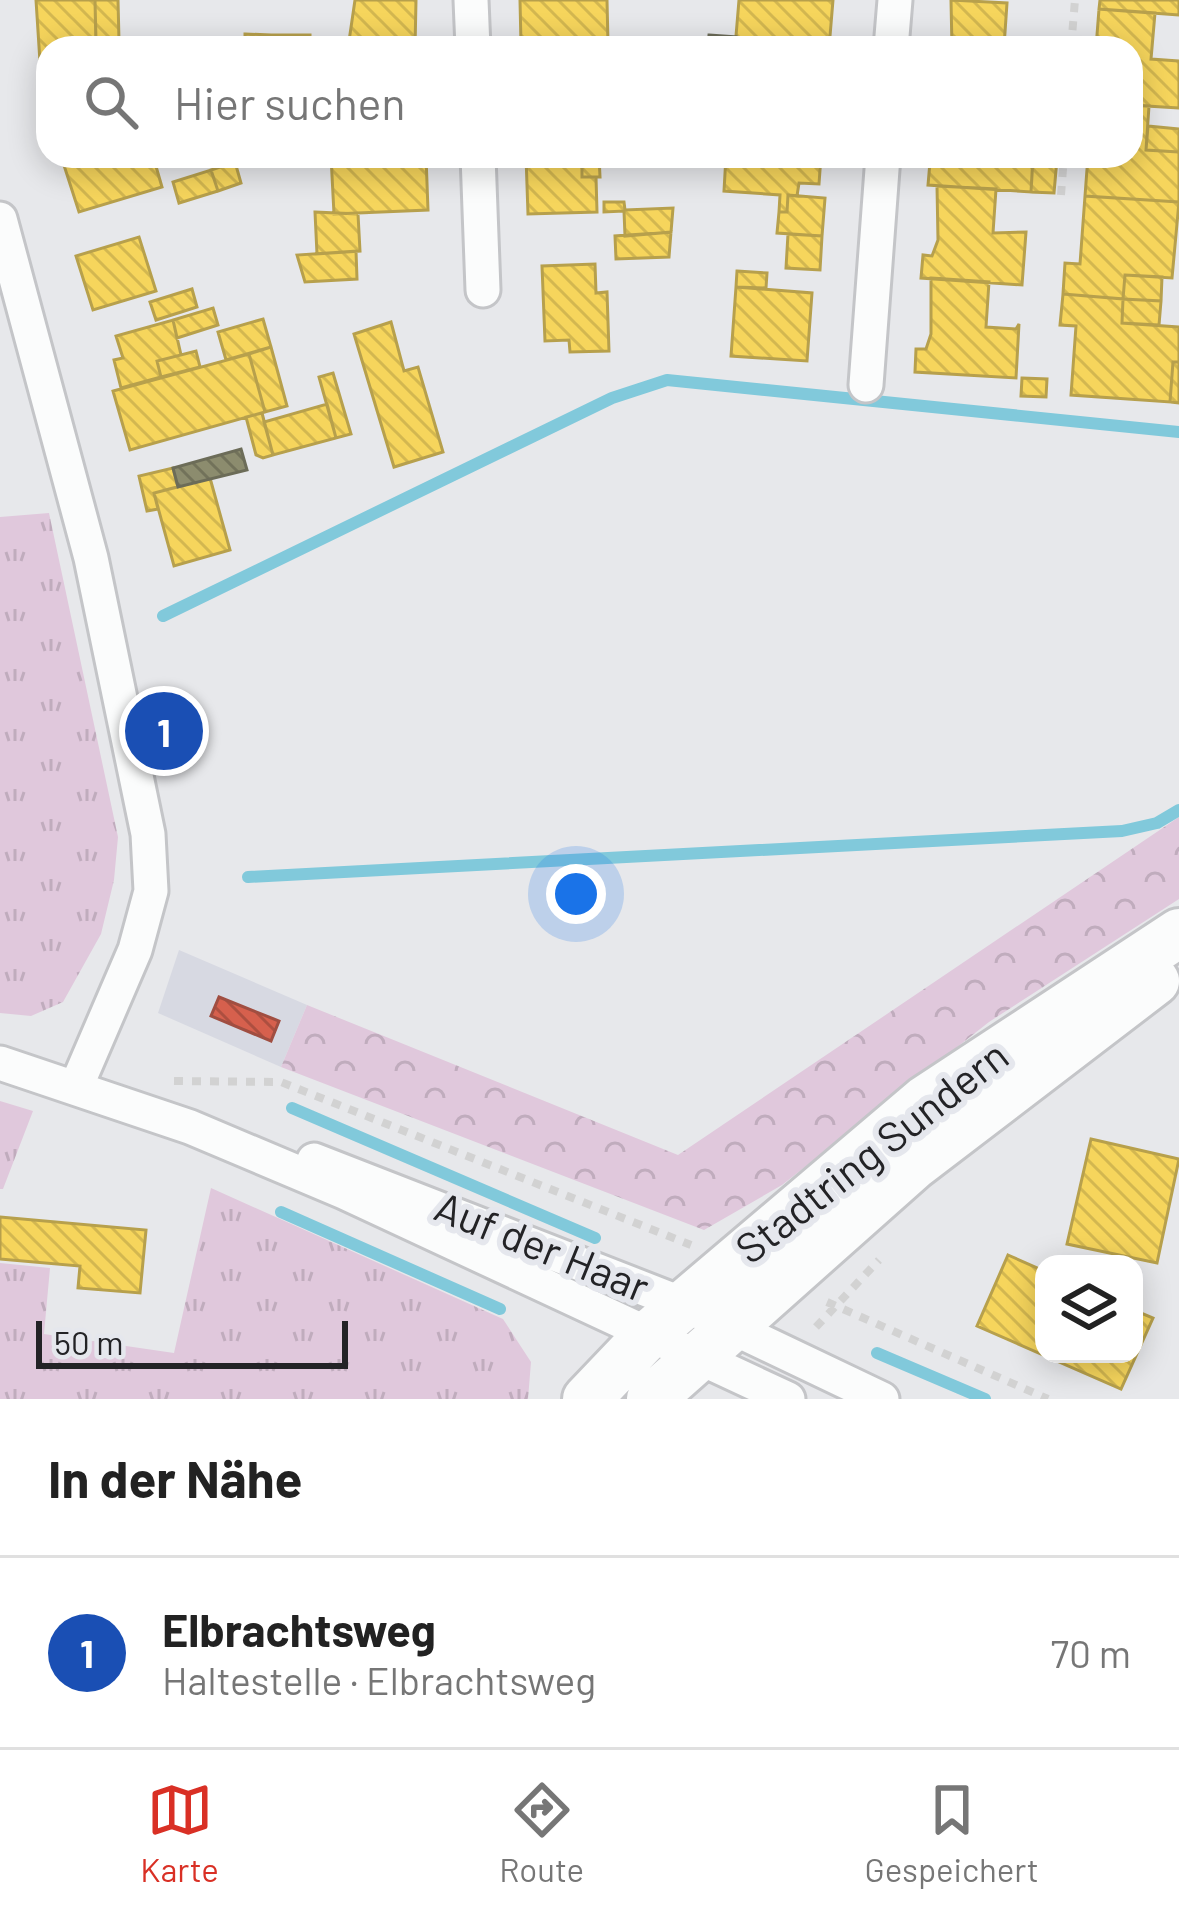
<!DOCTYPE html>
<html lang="de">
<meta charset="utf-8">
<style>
body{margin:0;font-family:Barlow,sans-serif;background:#f2f2f2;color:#222}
.controls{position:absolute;right:36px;bottom:36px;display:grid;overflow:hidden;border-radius:24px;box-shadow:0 6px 30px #0003}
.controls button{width:108px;height:108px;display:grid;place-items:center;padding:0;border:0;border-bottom:3px solid #e0e0e0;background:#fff;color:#222;font:60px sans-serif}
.scale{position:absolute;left:36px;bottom:30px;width:312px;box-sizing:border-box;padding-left:12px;border:6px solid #232326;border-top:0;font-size:33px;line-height:42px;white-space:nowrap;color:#232326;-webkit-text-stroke:9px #e5e7ed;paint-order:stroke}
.you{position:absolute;left:576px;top:894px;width:42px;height:42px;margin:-30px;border:9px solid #fff;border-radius:50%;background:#1a73e8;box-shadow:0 0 0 18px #1a73e833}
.badge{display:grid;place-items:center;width:78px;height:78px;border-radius:50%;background:#d93025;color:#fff;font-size:39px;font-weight:700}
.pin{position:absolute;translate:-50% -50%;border:6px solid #fff;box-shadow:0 3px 12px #0006}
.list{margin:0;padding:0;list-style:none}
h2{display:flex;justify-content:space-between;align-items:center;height:156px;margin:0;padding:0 48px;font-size:51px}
h2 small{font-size:39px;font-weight:400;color:#767676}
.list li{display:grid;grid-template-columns:78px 1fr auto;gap:36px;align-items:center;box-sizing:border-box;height:192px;padding:0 48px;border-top:3px solid #e0e0e0}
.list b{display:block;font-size:45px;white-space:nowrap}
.list p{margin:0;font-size:39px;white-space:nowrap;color:#767676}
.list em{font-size:39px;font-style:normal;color:#767676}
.icon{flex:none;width:66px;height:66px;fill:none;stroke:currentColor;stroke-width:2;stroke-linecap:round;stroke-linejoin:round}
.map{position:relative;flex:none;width:1179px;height:1399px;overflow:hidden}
.search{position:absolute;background:#fff;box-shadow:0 6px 30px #0003;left:36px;right:36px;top:36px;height:132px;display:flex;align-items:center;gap:30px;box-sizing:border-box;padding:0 42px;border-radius:36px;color:#767676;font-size:45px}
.sheet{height:348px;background:#fff}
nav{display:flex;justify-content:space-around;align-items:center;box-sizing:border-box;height:168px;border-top:3px solid #e0e0e0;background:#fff;font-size:33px;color:#767676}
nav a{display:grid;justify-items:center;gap:6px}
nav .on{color:#d93025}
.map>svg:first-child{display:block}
.built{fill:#d7d9e2}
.grass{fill:url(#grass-tufts)}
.forest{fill:url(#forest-crowns)}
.homes{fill:url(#homes-back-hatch);stroke:#b7a04c;stroke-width:3}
.shops{fill:url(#shops-back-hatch);stroke:#a04e41;stroke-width:3}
.industry{fill:url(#industry-back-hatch);stroke:#6c6c58;stroke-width:3}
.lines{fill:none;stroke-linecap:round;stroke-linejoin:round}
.stream{stroke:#81c9db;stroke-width:12}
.minor-casing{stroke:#c4c5c8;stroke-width:39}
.secondary-casing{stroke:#c4c5c8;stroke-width:54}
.path{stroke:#d2d2d2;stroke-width:8;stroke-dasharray:9 9;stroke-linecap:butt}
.minor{stroke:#fbfcfc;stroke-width:33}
.secondary{stroke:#fbfcfc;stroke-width:48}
.labels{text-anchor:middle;stroke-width:12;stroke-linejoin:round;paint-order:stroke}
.street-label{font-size:42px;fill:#232326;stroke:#e5e7ed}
</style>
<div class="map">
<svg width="1179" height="1399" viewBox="0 0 1179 1399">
<defs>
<pattern id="grass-tufts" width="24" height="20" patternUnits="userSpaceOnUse" patternTransform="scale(3)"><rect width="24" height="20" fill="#e0c8dc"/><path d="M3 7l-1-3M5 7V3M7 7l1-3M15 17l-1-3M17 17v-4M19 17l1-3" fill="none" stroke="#c0acbd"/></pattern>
<pattern id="forest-crowns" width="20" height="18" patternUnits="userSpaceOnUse" patternTransform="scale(3)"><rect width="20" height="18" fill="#e0c8dc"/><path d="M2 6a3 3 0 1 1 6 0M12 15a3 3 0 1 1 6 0" fill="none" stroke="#c0acbd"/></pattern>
<pattern id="homes-back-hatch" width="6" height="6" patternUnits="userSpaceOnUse" patternTransform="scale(3)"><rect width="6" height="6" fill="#f6d55c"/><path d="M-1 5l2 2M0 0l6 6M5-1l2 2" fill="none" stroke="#d3b750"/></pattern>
<pattern id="shops-back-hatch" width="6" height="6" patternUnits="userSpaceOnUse" patternTransform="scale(3)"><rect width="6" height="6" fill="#d6604d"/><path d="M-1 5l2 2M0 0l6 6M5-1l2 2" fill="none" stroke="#ad4f40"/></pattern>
<pattern id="industry-back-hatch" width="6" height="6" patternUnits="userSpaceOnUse" patternTransform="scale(3)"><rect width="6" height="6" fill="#8c8c6e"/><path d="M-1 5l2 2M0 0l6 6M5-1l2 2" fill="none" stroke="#72725a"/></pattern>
</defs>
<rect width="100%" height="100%" fill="#e7e8eb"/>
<!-- built -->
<path class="built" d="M 179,950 L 307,1005 L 281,1067 L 158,1013 Z"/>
<!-- grass -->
<path class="grass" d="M 49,513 L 118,837 L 114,880 L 101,934 L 63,1002 L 31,1016 L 0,1013 L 0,517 Z
M 0,1101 L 33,1111 L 3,1189 L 0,1189 Z
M 211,1188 L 503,1319 L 531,1362 L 528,1399 L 0,1399 L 0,1263 L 50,1268 L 44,1334 L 174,1353 Z"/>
<!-- forest -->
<path class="forest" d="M 1179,817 L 1179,899 L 989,1022 L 782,1185 L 704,1230 L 281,1067 L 307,1005 L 678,1155 Z"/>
<!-- homes -->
<path class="homes" d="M 36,0 L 95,0 L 96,48 L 48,48 L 48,91 L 42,93 Z
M 95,0 L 118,0 L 119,41 L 96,41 Z
M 355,0 L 416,0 L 415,48 L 348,48 Z
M 520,0 L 607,0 L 608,44 L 521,44 Z
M 739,0 L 833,0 L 829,48 L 735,48 Z
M 951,0 L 1007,3 L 1004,47 L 1014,48 L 952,48 Z
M 1100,0 L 1179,0 L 1179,15 L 1099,9 Z
M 1099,9 L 1155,13 L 1151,59 L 1179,61 L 1179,108 L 1131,105 L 1131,48 L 1096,48 Z
M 245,34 L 270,35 L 270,48 L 245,48 Z
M 270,35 L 310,35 L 310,48 L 270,47 Z
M 1131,105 L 1149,106 L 1146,150 L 1179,152 L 1179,202 L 1085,196 L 1088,156 L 1131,156 Z
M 1148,126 L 1179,129 L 1179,152 L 1146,150 Z
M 61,156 L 153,156 L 162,187 L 79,212 Z
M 331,156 L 426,156 L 428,210 L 334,214 Z
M 526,156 L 582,156 L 582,177 L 596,177 L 597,212 L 528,214 Z
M 582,156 L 599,156 L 600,177 L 582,177 Z
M 726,156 L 821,156 L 819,184 L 799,183 L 797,196 L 788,195 L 787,212 L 779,212 L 780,195 L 724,191 Z
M 941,156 L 1033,156 L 1031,192 L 928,185 L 930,162 L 940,163 Z
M 1033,158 L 1057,159 L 1054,193 L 1031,192 Z
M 235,162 L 241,183 L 218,191 L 211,170 Z
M 211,170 L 218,191 L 179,203 L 173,182 Z
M 937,186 L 996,189 L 993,233 L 1026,232 L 1022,285 L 921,278 L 923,255 L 932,256 L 938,240 Z
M 788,195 L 825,198 L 822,236 L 777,233 L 779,212 L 787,212 Z
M 1085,196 L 1179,202 L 1172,278 L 1125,275 L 1123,299 L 1063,294 L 1065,263 L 1080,264 Z
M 604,202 L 624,202 L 625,210 L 673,208 L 671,232 L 625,236 L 624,211 L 604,212 Z
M 315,212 L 358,214 L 360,251 L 317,254 Z
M 671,232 L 669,257 L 616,259 L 615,236 Z
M 788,234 L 822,236 L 820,270 L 786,268 Z
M 139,237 L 156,291 L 93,310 L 76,256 Z
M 356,251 L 357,279 L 305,282 L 297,255 Z
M 595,264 L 596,293 L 607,292 L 609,351 L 570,352 L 569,340 L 545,341 L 542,266 Z
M 737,271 L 767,273 L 766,288 L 736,287 Z
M 1125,275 L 1162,277 L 1161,301 L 1123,299 Z
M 931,278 L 989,282 L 986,327 L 1016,329 L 1019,324 L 1016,378 L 915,372 L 916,349 L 926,349 L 931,334 Z
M 736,287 L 812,293 L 807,361 L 731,356 Z
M 192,289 L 197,307 L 156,320 L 150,302 Z
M 1063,294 L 1123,299 L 1122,323 L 1179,327 L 1179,362 L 1173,362 L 1170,402 L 1071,395 L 1076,326 L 1060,325 Z
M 1123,299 L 1161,301 L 1159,325 L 1122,323 Z
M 213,308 L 218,325 L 177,338 L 173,320 Z
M 263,319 L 271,347 L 226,360 L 218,332 Z
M 173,320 L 181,355 L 157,361 L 161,377 L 121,388 L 114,360 L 123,358 L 116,336 Z
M 391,322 L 404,371 L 418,367 L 443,452 L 394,467 L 354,334 Z
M 271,347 L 287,406 L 265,412 L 249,354 Z
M 196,351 L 200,367 L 161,377 L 157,361 Z
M 249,354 L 265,412 L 130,450 L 113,391 Z
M 1173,362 L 1179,362 L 1179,403 L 1170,402 Z
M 333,373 L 351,434 L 336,438 L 319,377 Z
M 1022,378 L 1047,379 L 1046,397 L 1021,396 Z
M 327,404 L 336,438 L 273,455 L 264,422 Z
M 262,413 L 273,455 L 263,458 L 256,455 L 246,417 Z
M 173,468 L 178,487 L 154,493 L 158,509 L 147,511 L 139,476 Z
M 210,478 L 230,550 L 174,566 L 154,493 Z
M 1091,1139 L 1179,1159 L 1157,1263 L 1067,1244 Z
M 0,1217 L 146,1230 L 140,1293 L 78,1288 L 80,1266 L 0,1259 Z
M 1008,1255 L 1044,1271 L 1044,1354 L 1134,1354 L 1134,1310 L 1153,1318 L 1121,1389 L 977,1326 Z"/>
<!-- shops -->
<path class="shops" d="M 219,997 L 279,1021 L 271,1041 L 211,1016 Z"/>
<!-- industry -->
<path class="industry" d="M 709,35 L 736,37 L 735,48 L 708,48 Z
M 241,449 L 247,470 L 178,487 L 173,468 Z"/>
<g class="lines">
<!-- stream -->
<path class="stream" d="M 163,616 L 612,398 L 667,380 L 1179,432
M 248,877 L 1122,831 L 1157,823 L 1179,810
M 292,1108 L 595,1238
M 281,1212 L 500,1309
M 877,1353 L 985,1399"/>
<!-- minor casing -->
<g class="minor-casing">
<path id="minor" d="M 471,0 L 473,48
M 891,48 L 895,0
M 478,156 L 483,290
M 0,219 L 91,558 L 148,834 L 151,891 L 135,950 L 76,1087
M 866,385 L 883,156
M 0,1063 L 190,1127 L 344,1192 L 788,1399
M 314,1160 L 683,1304 L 882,1399"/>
</g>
<!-- secondary casing -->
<g class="secondary-casing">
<path id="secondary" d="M 587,1399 L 647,1336 L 925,1100 L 1179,933
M 651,1399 L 913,1166 L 1155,981"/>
</g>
<!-- path -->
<path class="path" d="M 1071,48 L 1075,0
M 1061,195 L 1064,156
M 174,1081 L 281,1082 L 691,1245
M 827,1302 L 1048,1399
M 816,1327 L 879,1260"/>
<!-- minor -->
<use href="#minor" class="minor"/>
<!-- secondary -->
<use href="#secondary" class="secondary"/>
</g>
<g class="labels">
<!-- street labels -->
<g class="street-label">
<text transform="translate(872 1152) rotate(-38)" y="15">Stadtring Sundern</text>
<text transform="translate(542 1247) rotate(22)" y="15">Auf der Haar</text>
</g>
</g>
</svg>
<div class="controls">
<button><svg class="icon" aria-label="layers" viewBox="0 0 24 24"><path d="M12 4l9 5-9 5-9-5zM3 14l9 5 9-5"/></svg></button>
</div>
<div class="scale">50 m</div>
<div class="you"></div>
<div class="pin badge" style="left:164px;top:731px;background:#1a4fb4">1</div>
<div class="search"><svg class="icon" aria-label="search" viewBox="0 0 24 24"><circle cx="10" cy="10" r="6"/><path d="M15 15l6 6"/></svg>Hier suchen</div>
</div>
<section class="sheet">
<h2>In der Nähe<small></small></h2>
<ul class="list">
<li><span class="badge" style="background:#1a4fb4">1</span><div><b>Elbrachtsweg</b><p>Haltestelle · Elbrachtsweg</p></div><em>70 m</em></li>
</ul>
</section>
<nav>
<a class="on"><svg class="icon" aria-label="map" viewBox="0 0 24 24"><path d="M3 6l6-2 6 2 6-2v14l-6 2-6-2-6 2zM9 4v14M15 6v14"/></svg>Karte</a>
<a><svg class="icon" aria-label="directions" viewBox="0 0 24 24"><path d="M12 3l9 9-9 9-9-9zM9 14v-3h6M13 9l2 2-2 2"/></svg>Route</a>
<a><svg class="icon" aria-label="saved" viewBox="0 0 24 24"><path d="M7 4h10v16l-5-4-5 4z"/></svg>Gespeichert</a>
</nav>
